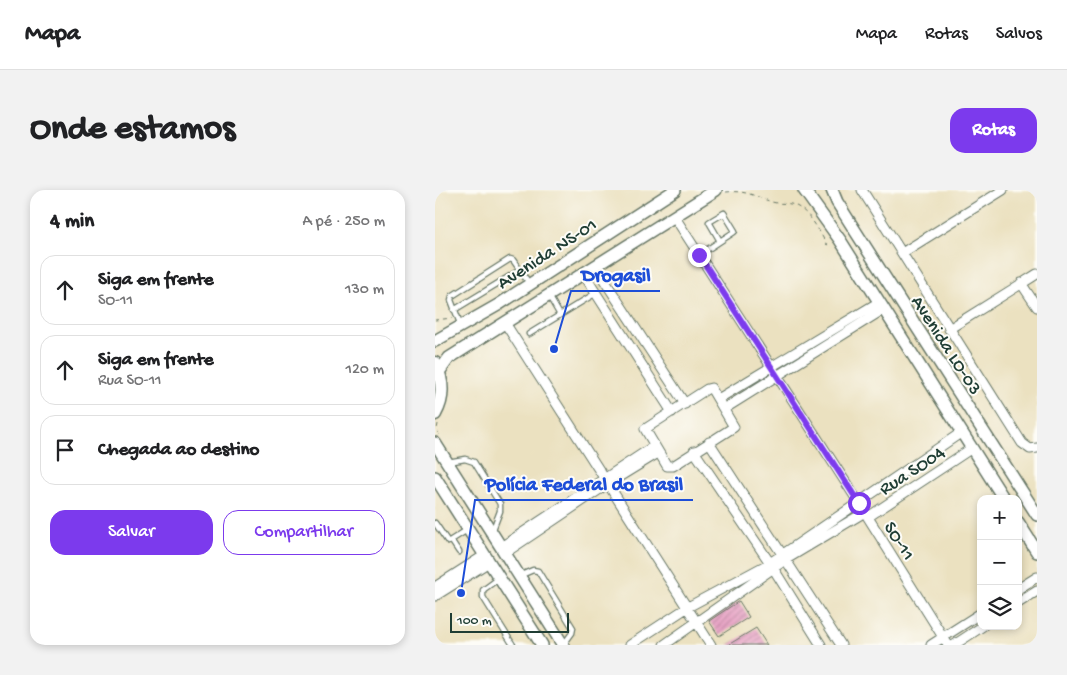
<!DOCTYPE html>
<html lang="pt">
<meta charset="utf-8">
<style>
body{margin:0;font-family:"Gochi Hand",sans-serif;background:#f2f2f2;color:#202124}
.controls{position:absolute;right:15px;bottom:15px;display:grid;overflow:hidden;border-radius:10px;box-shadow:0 2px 8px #0003}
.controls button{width:45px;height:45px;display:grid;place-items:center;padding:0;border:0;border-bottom:1px solid #e0e0e0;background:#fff;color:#202124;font:25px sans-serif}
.scale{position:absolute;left:15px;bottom:12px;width:119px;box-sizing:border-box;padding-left:5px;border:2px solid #1f3d34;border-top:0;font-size:14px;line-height:18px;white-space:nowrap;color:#1f3d34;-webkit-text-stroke:4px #fdfcf7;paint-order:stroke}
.stop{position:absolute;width:15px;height:15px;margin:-11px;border:4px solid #7c3aed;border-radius:50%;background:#fff}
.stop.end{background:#7c3aed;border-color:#fff;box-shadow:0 1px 5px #0008}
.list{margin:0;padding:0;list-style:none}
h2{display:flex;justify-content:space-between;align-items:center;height:65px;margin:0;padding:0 20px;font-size:21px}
h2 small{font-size:16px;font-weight:400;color:#757577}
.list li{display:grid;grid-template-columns:32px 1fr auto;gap:15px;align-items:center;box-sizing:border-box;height:70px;margin:0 10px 10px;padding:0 10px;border:1px solid #e0e0e0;border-radius:15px}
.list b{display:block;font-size:19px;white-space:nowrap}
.list p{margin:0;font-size:16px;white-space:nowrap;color:#757577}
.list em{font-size:16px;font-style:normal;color:#757577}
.actions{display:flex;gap:10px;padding:15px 20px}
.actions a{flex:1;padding:11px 0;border:1px solid #7c3aed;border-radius:15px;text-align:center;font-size:18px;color:#7c3aed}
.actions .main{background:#7c3aed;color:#fff}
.icon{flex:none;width:28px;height:28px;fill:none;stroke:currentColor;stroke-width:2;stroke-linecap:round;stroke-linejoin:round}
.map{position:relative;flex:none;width:602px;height:455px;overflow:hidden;border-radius:15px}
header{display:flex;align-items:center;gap:30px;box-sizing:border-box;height:70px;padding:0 25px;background:#fff;border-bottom:1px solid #e0e0e0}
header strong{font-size:24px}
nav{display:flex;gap:28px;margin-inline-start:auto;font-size:18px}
.intro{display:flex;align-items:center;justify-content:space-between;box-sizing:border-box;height:120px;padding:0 30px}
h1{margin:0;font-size:35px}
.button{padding:12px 22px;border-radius:15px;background:#7c3aed;color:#fff;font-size:18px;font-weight:700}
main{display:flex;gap:30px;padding:0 30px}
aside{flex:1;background:#fff;border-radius:15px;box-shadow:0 2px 8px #0003}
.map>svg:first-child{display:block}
.building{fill:url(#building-hatch)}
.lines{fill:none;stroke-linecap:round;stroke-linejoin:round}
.lane-casing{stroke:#667665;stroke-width:7}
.street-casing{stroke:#667665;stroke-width:11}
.secondary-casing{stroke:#667665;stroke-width:14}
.primary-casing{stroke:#667665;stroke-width:15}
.path{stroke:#667665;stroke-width:1;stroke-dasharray:4 4;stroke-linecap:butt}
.lane{stroke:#fff;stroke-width:4.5}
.street{stroke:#fff;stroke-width:9}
.secondary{stroke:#fff;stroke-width:11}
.primary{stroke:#fff;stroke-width:12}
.route{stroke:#7c3aed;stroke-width:6}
.labels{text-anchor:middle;stroke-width:4;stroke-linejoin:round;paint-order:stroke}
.street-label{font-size:19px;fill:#1f3d34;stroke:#fdfcf7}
.leader{fill:none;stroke:#1d4ed8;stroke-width:2}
.callout-dot{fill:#1d4ed8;stroke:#fdfcf7;stroke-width:2}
.callout-label{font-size:20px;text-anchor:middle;font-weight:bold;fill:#1d4ed8;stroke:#fdfcf7;stroke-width:4;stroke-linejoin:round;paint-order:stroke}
</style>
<header>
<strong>Mapa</strong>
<nav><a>Mapa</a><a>Rotas</a><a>Salvos</a></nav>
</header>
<div class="intro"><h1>Onde estamos</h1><a class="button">Rotas</a></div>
<main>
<aside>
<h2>4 min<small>A pé · 250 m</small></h2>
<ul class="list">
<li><svg class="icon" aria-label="ahead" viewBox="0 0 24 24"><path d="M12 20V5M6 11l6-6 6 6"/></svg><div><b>Siga em frente</b><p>SO-11</p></div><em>130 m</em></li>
<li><svg class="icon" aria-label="ahead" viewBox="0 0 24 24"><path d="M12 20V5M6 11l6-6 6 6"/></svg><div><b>Siga em frente</b><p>Rua SO-11</p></div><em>120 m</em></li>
<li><svg class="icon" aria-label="arrive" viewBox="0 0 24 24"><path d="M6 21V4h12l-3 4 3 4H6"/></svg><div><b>Chegada ao destino</b></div></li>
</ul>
<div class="actions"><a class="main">Salvar</a><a>Compartilhar</a></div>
</aside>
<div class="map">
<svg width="602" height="455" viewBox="0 0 602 455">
<defs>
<pattern id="building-hatch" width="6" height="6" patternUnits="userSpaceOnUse" patternTransform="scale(1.25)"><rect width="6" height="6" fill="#e7a3c4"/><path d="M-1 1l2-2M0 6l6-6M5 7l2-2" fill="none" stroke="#bb86a0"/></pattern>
</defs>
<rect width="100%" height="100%" fill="#fdfcf7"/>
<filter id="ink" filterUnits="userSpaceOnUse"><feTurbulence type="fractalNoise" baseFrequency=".02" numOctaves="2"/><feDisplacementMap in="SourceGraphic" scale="10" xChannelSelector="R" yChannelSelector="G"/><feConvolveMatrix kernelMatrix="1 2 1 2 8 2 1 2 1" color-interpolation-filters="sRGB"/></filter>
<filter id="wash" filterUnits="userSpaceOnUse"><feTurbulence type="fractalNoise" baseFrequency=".0096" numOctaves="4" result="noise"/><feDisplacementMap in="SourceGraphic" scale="20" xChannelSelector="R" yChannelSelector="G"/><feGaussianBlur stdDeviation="1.12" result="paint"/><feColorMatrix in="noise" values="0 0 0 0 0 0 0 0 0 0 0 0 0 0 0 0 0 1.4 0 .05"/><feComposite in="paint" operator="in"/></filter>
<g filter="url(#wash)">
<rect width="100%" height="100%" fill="#ebe1c0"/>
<g id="blocks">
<!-- building -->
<path class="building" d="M 304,411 L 314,427 L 284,446 L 274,431 Z
M 321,438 L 332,455 L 293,455 Z"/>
</g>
</g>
<g filter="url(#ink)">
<use href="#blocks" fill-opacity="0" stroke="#667665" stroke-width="1"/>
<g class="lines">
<!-- lane casing -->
<g class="lane-casing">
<path id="lane" d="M 264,65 L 299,42 L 300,41 L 289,23 L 274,32 L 285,51
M 114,106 L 125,125
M 19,120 L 85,80
M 26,136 L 16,110 L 17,106 L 75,69 L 78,70 L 94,93
M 94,144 L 161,103
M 13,272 L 30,269 L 39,272 L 65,314 L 65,321 L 57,342
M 0,333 L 13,352 L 32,340
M 16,350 L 24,362
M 84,386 L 98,380 L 103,381 L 138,438 L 137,443 L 129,454
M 63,389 L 48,400 L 48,407 L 78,455"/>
</g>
<!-- street casing -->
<g class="street-casing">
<path id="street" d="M 427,0 L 587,253 L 595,259 L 602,258
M 239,26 L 424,313 L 513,455
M 467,63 L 568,0
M 160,76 L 250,214
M 148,83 L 237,222
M 586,93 L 602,117
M 70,133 L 276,455
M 514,139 L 602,84
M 276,198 L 299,237 L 238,276 L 232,276 L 210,239 L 272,199 Z
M 283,209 L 444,112
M 289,219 L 449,119
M 274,252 L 406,455
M 259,261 L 335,373 L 386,455
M 433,327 L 537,258
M 66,357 L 219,256
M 70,363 L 174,293 L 223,263
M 0,397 L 50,365
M 583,399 L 602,387
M 0,406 L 54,372
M 583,413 L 602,401
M 195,455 L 253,417 L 335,373 L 527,242
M 229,455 L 350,370 L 430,322
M 496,455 L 546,423
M 519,455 L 548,436"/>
</g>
<!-- secondary casing -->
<g class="secondary-casing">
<path id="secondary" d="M 369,0 L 405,50 L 569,309
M 397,0 L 402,12 L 419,39 L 602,325
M 0,151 L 63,115 L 240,0
M 4,182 L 14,168 L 281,0
M 0,253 L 128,455
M 0,287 L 107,455
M 583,332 L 602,362"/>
</g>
<!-- primary casing -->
<g class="primary-casing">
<path id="primary" d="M 0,173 C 8,190 9,208 0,224"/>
</g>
<!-- path -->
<path class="path" d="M 291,2 C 311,0 319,6 337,12 C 343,14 350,13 356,14 C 374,19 384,41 392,55 L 395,53
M 0,130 L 17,128
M 3,234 L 2,239 L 4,245"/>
<!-- lane -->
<use href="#lane" class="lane"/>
<!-- street -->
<use href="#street" class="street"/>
<!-- secondary -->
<use href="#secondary" class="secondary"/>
<!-- primary -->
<use href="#primary" class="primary"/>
</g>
</g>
<g class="lines" filter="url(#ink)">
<!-- route -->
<path class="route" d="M 264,65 L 424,313"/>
</g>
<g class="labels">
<!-- street labels -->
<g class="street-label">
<text transform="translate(111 62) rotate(-33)" y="7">Avenida NS-01</text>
<text transform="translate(513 154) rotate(57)" y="7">Avenida LO-03</text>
<text transform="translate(476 279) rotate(-33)" y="7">Rua SO04</text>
<text transform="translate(466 350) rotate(58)" y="7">SO-11</text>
</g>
</g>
<!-- callouts -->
<path class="leader" d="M119 159L136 101H225M26 403L40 310H258"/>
<g class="callout-dot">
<circle cx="119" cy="159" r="5"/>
<circle cx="26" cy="403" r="5"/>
</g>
<g class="callout-label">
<text x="181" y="91">Drogasil</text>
<text x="149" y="300">Polícia Federal do Brasil</text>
</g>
</svg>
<div class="controls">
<button>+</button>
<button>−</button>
<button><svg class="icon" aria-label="layers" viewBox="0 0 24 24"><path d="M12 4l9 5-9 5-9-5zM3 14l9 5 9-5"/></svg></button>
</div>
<div class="scale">100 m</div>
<div class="stop" style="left:424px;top:313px"></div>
<div class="stop end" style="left:264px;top:65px"></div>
</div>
</main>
